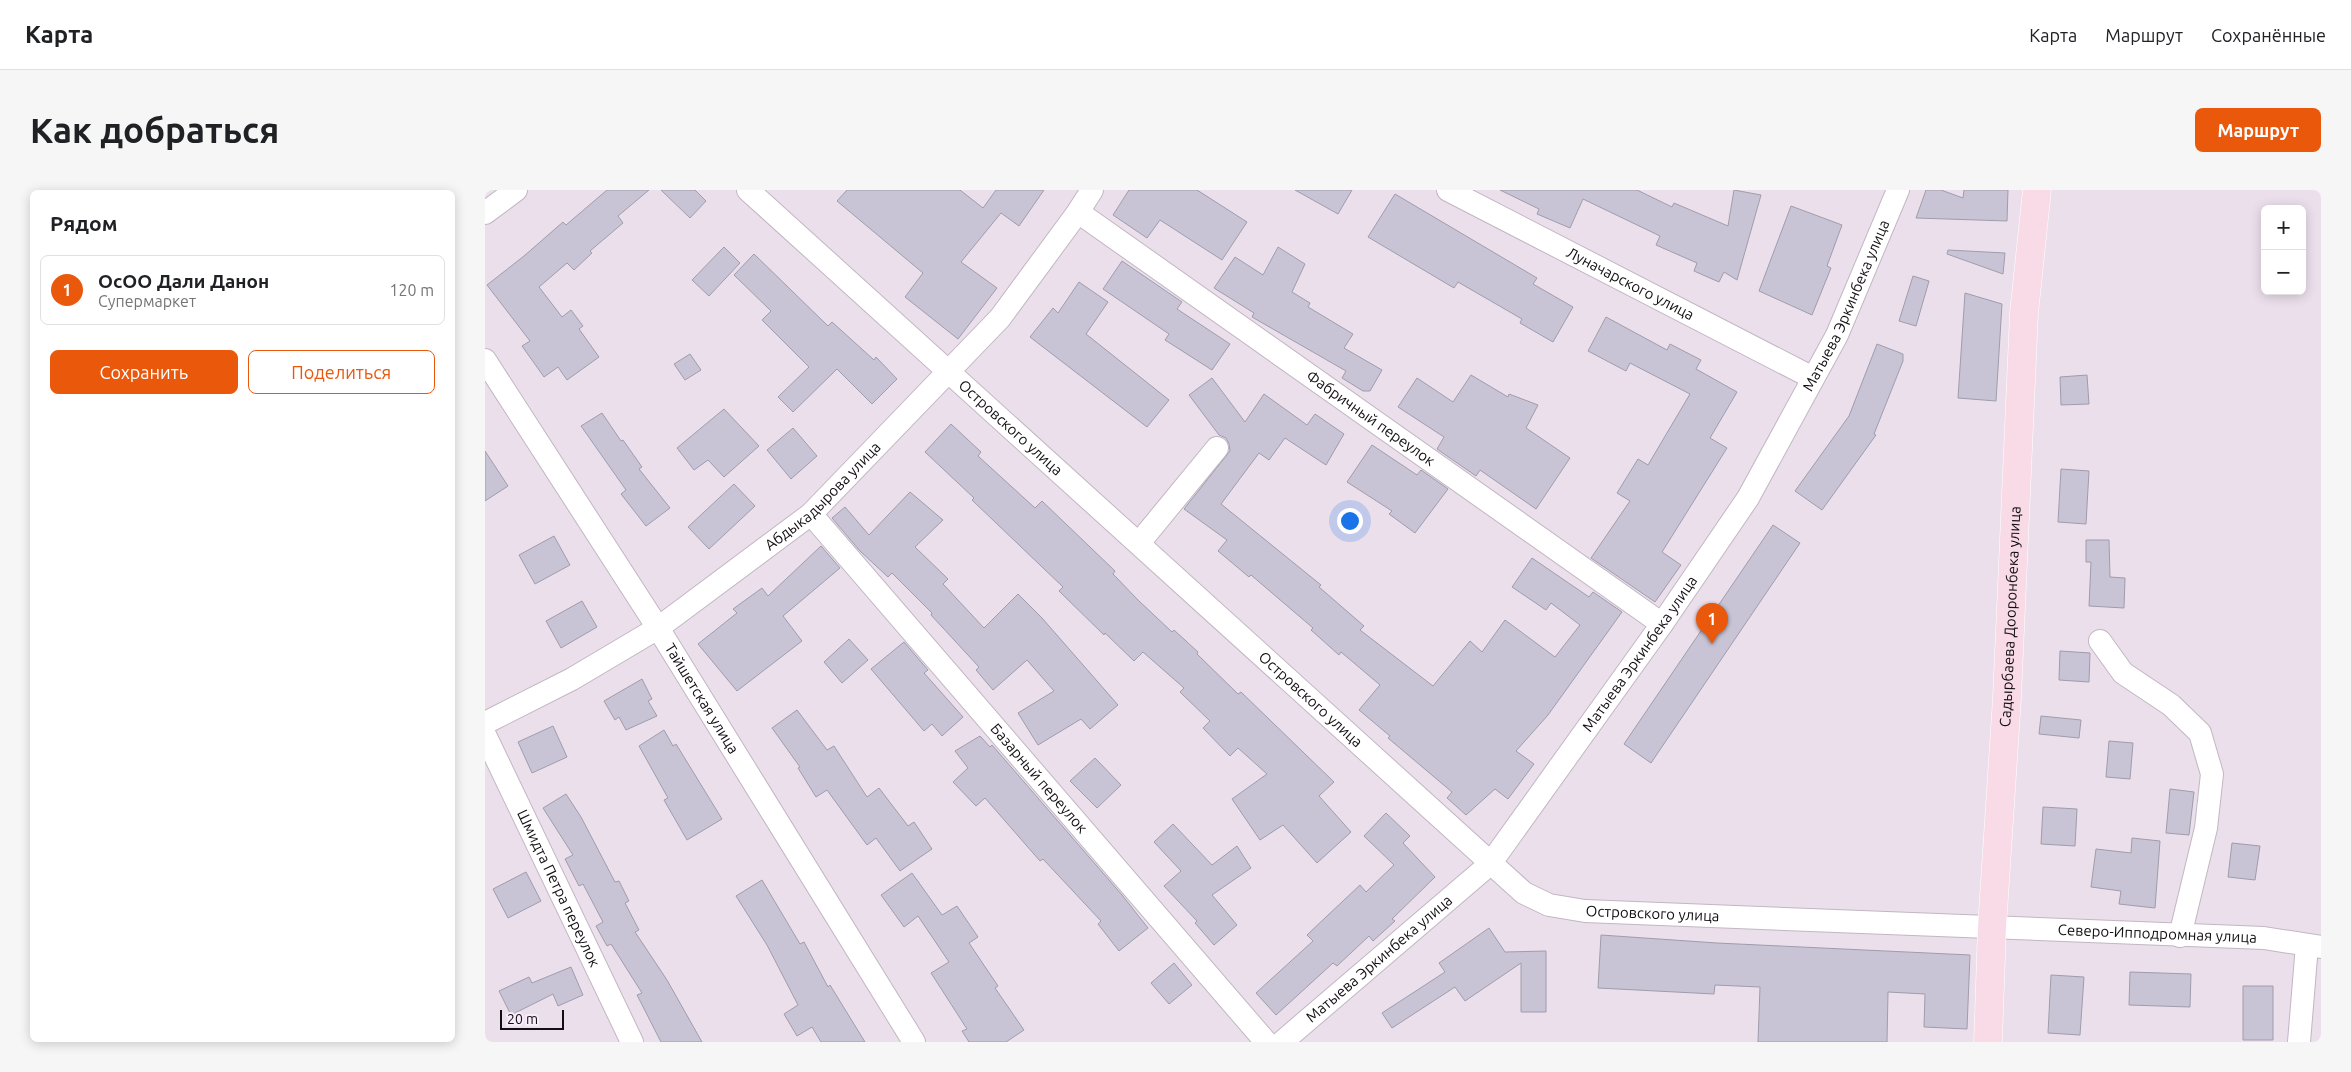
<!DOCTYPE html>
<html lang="ru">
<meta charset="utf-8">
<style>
body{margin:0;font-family:Ubuntu,sans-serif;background:#f6f6f6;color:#202124}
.controls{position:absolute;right:15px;top:15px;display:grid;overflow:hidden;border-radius:8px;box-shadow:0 2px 12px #0003}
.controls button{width:45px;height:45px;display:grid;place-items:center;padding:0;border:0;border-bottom:1px solid #e0e0e0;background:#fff;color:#202124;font:25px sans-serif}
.scale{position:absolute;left:15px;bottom:12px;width:64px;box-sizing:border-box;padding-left:5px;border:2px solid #120e12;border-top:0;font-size:14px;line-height:18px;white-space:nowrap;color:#120e12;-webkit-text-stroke:4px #f9ecfa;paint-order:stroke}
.you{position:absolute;left:864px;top:330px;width:18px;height:18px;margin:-12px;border:4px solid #fff;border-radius:50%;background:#1a73e8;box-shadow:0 0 0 8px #1a73e833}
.badge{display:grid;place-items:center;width:32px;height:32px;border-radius:50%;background:#ea580c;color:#fff;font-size:16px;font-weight:700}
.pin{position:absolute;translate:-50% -41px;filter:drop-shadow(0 1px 2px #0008)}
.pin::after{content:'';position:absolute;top:26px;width:18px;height:15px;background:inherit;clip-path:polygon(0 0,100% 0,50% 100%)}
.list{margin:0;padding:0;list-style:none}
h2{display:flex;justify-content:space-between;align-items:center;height:65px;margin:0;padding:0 20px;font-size:21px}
h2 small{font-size:16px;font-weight:400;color:#757577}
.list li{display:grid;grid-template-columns:32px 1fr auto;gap:15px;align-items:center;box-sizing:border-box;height:70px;margin:0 10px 10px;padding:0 10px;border:1px solid #e0e0e0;border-radius:8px}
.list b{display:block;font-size:19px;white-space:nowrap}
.list p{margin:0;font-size:16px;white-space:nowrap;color:#757577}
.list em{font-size:16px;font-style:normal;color:#757577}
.actions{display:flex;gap:10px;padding:15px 20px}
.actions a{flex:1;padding:11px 0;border:1px solid #ea580c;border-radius:8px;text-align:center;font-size:18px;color:#ea580c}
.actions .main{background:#ea580c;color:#fff}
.map{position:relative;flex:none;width:1836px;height:852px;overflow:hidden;border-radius:8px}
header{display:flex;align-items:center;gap:30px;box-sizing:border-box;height:70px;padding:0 25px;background:#fff;border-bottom:1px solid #e0e0e0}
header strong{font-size:24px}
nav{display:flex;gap:28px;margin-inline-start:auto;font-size:18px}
.intro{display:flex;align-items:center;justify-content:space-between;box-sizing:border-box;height:120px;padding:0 30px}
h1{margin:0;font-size:35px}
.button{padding:12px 22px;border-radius:8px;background:#ea580c;color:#fff;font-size:18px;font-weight:700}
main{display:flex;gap:30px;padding:0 30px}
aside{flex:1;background:#fff;border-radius:8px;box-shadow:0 2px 12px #0003}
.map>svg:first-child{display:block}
.building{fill:#c8c4d5;stroke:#a09cab}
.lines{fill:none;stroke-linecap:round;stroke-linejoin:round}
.minor-casing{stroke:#c2b6c3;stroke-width:24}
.major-casing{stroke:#fff;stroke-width:29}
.minor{stroke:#fff;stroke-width:22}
.major{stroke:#f9dbe8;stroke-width:28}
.labels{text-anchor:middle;stroke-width:4.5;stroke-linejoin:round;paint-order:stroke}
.street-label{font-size:15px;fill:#120e12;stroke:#f9ecfa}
</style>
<header>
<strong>Карта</strong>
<nav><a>Карта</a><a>Маршрут</a><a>Сохранённые</a></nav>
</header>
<div class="intro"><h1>Как добраться</h1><a class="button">Маршрут</a></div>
<main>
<aside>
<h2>Рядом<small></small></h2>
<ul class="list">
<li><span class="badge">1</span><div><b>ОсОО Дали Данон</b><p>Супермаркет</p></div><em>120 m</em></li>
</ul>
<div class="actions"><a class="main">Сохранить</a><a>Поделиться</a></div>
</aside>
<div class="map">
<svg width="1836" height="852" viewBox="0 0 1836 852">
<rect width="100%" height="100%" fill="#ebdfec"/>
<!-- building -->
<path class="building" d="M 122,0 L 164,0 L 133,26 L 138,33 L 105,61 L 107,63 L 89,80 L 82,73 L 54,97 L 77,127 L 86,120 L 98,136 L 94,139 L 114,167 L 82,190 L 73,177 L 59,187 L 37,156 L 45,151 L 2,95 L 39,66 L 78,32 L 81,35 Z
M 176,0 L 210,0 L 221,11 L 205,28 Z
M 362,0 L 475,0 L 498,18 L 511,0 L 559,0 L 534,36 L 516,23 L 476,72 L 512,98 L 473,149 L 420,107 L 438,83 L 352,11 Z
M 644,0 L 712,0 L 762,32 L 737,70 L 675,30 L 662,48 L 628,25 Z
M 810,0 L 867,0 L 853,24 Z
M 1015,0 L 1152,0 L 1187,17 L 1189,13 L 1243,36 L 1249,0 L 1276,5 L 1252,90 L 1239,82 L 1234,92 L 1209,81 L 1212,73 L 1171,55 L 1175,46 L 1098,9 L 1085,38 L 1052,24 L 1054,19 Z
M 1441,0 L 1456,0 L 1478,8 L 1479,0 L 1523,0 L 1522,31 L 1431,28 Z
M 910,4 L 1052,88 L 1048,94 L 1088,117 L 1068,152 L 1035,133 L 1037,129 L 973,92 L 969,98 L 883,47 Z
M 1306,16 L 1357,35 L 1342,76 L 1346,78 L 1327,125 L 1274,101 Z
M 239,57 L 255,73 L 224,106 L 207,90 Z
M 793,57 L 820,74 L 807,102 L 825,113 L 823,117 L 868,144 L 859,158 L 897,180 L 885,201 L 878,201 L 857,188 L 861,181 L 767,127 L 769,123 L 729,98 L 750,67 L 778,85 Z
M 1463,60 L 1520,63 L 1518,84 L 1462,64 Z
M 269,64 L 343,136 L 347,132 L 389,170 L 391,167 L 412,189 L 387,214 L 352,179 L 308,222 L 293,207 L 324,177 L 277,130 L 286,121 L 249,85 Z
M 637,71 L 697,112 L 692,119 L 745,154 L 727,180 L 680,150 L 684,144 L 618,99 Z
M 1428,86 L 1444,91 L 1431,136 L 1414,131 Z
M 594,92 L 623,112 L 601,144 L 684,210 L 662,237 L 545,147 L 568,118 L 573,123 Z
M 1480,103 L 1517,114 L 1511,211 L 1473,208 Z
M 1121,127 L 1182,160 L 1185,154 L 1216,170 L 1211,179 L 1252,202 L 1225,248 L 1242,258 L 1177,362 L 1196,375 L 1170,412 L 1106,368 L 1145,311 L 1132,303 L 1153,269 L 1163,275 L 1205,204 L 1145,173 L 1141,181 L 1103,161 Z
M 1392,154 L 1418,164 L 1418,171 L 1389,244 L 1391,245 L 1337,320 L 1310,301 L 1364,226 Z
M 205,164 L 216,180 L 200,190 L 189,174 Z
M 986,185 L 1023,207 L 1024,204 L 1053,215 L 1041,238 L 1085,268 L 1051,319 L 995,280 L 991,286 L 952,259 L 959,247 L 913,217 L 932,188 L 968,212 Z
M 1602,185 L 1604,214 L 1576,215 L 1575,187 Z
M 727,188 L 760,232 L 779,204 L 822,235 L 830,224 L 859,244 L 841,275 L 800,248 L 784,270 L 774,263 L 736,314 L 836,395 L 834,397 L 879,436 L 875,440 L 948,496 L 985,451 L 997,462 L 1020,430 L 1070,467 L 1095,435 L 1066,413 L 1061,420 L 1027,397 L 1047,368 L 1104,407 L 1108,402 L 1137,422 L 1063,525 L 1031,561 L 1049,574 L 1023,609 L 1010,599 L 981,625 L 962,608 L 967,602 L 903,548 L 905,546 L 874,520 L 895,495 L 856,462 L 854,465 L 826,440 L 828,438 L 766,385 L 764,387 L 733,361 L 742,350 L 699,319 L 745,261 L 744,254 L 741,248 L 734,245 L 704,205 Z
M 239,219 L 274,256 L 239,287 L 223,270 L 209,280 L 192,258 Z
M 117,223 L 136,251 L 138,250 L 157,277 L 154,279 L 185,318 L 161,336 L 136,304 L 141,300 L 96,236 Z
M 466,234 L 496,262 L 493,266 L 550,318 L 557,311 L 630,381 L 628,384 L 653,410 L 687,442 L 689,440 L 713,462 L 712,464 L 753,504 L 756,502 L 849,592 L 834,606 L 866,642 L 832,673 L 798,635 L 775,650 L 747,609 L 782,584 L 753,558 L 745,566 L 718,538 L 725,531 L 695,502 L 699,498 L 658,462 L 649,471 L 620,443 L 619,445 L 574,401 L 578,397 L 487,310 L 489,308 L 440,262 Z
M 308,238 L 332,266 L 306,289 L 282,260 Z
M 887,255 L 932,285 L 936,280 L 963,299 L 930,343 L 904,324 L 907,321 L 862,292 Z
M 0,261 L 23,296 L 0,311 Z
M 1576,279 L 1604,281 L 1601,334 L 1573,332 Z
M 249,294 L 270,316 L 224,359 L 203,337 Z
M 425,302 L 458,330 L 430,357 L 463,389 L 458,394 L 499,438 L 533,404 L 557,428 L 633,515 L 605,539 L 596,529 L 553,555 L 533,523 L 569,501 L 542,470 L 508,500 L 491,480 L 494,477 L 446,425 L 447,423 L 407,383 L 403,387 L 375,361 L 347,328 L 360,317 L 384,345 Z
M 1288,335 L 1315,353 L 1166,573 L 1139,554 Z
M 69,346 L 85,375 L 50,394 L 34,365 Z
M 1601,350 L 1624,350 L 1625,387 L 1640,388 L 1639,418 L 1604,416 L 1606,372 L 1601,372 Z
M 336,356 L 355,378 L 298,426 L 317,451 L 252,501 L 213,454 L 252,423 L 248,419 L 277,398 L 283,406 Z
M 97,411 L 112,437 L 76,458 L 61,431 Z
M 364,449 L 383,470 L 357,493 L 339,472 Z
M 419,452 L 443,480 L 439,483 L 478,527 L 457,546 L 447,534 L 439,541 L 386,479 Z
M 1575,461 L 1605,463 L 1604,492 L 1574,490 Z
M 157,489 L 167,509 L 163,511 L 172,526 L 141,540 L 134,527 L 130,530 L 119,511 Z
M 312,520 L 342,560 L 349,556 L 382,607 L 394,598 L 423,636 L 429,632 L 447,659 L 415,681 L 391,648 L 382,655 L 342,600 L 331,607 L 313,578 L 315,577 L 287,538 Z
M 1556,526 L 1596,530 L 1594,548 L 1554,544 Z
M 68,536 L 82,567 L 47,583 L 33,552 Z
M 179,540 L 188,556 L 191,554 L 237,629 L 202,650 L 179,610 L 183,608 L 154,556 Z
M 495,546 L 505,557 L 507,555 L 637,705 L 663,738 L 634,761 L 613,734 L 616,731 L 558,669 L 555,671 L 500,608 L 491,616 L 468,592 L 483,578 L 470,561 Z
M 1624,551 L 1648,553 L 1645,589 L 1621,587 Z
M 610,568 L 636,595 L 612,618 L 585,591 Z
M 1685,599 L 1709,602 L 1704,645 L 1681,643 Z
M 81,604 L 96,627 L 130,692 L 134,691 L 144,711 L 140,713 L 154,740 L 150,742 L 182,790 L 217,852 L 176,852 L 152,805 L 157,803 L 126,754 L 122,756 L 111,736 L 118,732 L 98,694 L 94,696 L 80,669 L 88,665 L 58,618 Z
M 1558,617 L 1592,619 L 1590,656 L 1556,654 Z
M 901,623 L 925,646 L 918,653 L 950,687 L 907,729 L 910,731 L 888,751 L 884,746 L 852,776 L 848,773 L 791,825 L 771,803 L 828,751 L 822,745 L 841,727 L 875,695 L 881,702 L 909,675 L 879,646 Z
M 688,634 L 727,675 L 752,656 L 766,678 L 727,705 L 752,735 L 729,755 L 710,733 L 712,731 L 679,696 L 696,681 L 669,652 Z
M 1647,648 L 1675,651 L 1670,718 L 1634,714 L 1636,701 L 1606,697 L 1611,659 L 1646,663 Z
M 1747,653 L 1775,656 L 1770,690 L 1743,687 Z
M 41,682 L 56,711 L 23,728 L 8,699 Z
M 427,683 L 457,725 L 472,716 L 493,747 L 484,753 L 513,796 L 510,798 L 539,840 L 521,852 L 484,852 L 477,841 L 482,839 L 446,783 L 464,772 L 433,726 L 419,737 L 396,705 Z
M 277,690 L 315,754 L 319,752 L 343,797 L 345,795 L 380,852 L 336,852 L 327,837 L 312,846 L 299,824 L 313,815 L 282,755 L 251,706 Z
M 1004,738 L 1020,762 L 1061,761 L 1061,822 L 1036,822 L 1036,773 L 980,811 L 970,797 L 907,838 L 897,823 L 960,782 L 954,773 Z
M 1116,745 L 1232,753 L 1485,765 L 1482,839 L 1439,837 L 1440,804 L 1403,802 L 1402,852 L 1273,852 L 1275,797 L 1230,795 L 1229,804 L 1113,798 Z
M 689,773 L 707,795 L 684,814 L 666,793 Z
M 86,777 L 98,805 L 73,816 L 68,804 L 26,825 L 14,801 L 44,787 L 47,793 Z
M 1645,782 L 1706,784 L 1705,817 L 1644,815 Z
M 1566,785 L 1599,787 L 1595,845 L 1563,843 Z
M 1758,796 L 1788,796 L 1788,850 L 1758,850 Z"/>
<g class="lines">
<!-- minor casing -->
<g class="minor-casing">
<g id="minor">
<path id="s1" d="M 263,0 L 1039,703 L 1064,715 L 1100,721 L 1779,748 L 1836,757"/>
<path id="s2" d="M 963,0 L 1328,188"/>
<path id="s3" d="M 593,22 L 1177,434"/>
<path d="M 0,23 L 31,0"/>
<path id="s4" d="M 0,170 L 173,438 L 429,852"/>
<path id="s5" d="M 326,324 L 781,852"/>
<path d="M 654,353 L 732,258"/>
<path d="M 1615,451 L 1638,483 L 1686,515 L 1715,543 L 1727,584 L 1721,638 L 1695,746"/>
<path id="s6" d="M 0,533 L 87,489 L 173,438 L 326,324 L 515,128 L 593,22 L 607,0"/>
<path id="s7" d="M 0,545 L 147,852"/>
<path id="s8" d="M 797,852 L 1005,674 L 1177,434 L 1263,308 L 1352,145 L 1413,0"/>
<path d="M 1814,852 L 1822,755"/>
</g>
</g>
<!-- major casing -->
<g class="major-casing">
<g id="major">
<path id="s9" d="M 1503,852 L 1507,737 L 1522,508 L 1539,123 L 1552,0"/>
</g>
</g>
<!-- minor -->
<use href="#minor" class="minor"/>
<!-- major -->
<use href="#major" class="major"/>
</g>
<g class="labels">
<!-- street labels -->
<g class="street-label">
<text dy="5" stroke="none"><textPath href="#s2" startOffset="205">Луначарского улица</textPath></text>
<text dy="5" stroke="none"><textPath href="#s8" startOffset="938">Матыева Эркинбека улица</textPath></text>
<text dy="5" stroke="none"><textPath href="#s3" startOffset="358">Фабричный переулок</textPath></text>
<text dy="5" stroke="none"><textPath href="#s1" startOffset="354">Островского улица</textPath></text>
<text dy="5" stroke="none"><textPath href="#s6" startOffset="409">Абдыкадырова улица</textPath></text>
<text dy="5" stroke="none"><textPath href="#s9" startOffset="426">Садырбаева Дооронбека улица</textPath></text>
<text dy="5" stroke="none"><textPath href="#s8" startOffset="532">Матыева Эркинбека улица</textPath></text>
<text dy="5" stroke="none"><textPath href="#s4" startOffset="402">Тайшетская улица</textPath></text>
<text dy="5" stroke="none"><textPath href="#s1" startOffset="759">Островского улица</textPath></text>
<text dy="5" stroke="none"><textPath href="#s5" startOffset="349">Базарный переулок</textPath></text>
<text dy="5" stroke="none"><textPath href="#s7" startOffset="170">Шмидта Петра переулок</textPath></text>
<text dy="5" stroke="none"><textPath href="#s1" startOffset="1179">Островского улица</textPath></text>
<text dy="5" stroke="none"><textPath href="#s1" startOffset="1684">Северо-Ипподромная улица</textPath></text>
<text dy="5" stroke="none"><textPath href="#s8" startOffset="128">Матыева Эркинбека улица</textPath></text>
</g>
</g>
</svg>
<div class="controls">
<button>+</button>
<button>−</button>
</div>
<div class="scale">20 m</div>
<div class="you"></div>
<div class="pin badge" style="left:1227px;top:454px">1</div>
</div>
</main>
